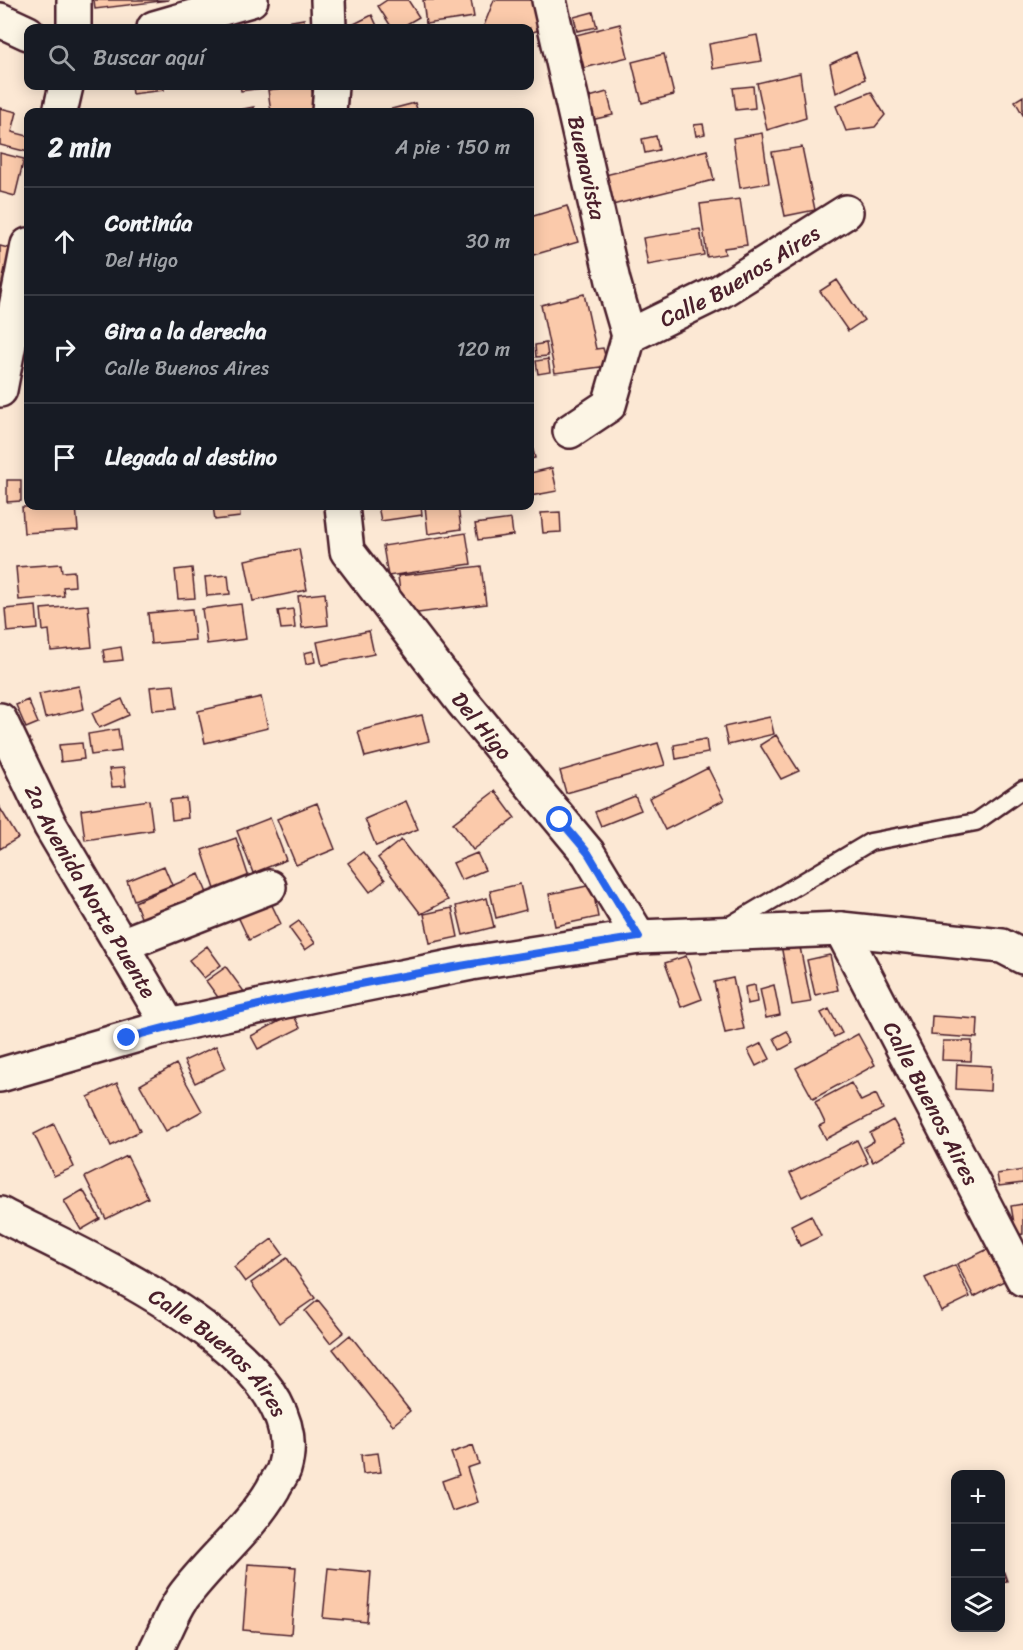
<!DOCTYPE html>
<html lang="es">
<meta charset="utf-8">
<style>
body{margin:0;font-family:Sriracha,sans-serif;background:#242831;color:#f1f3f6}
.controls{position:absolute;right:18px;bottom:18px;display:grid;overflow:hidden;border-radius:12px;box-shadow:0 3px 15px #0003}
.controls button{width:54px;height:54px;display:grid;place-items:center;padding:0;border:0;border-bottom:2px solid #363941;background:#171b24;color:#f1f3f6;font:30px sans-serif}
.stop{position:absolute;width:18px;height:18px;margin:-14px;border:4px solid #2563eb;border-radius:50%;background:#fff}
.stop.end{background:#2563eb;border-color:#fff;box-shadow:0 2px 6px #0008}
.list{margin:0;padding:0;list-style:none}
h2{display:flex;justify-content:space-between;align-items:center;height:78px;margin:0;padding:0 24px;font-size:26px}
h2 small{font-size:20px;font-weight:400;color:#9ea1a6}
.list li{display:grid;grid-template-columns:39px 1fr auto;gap:18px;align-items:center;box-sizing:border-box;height:108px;padding:0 24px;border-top:2px solid #363941}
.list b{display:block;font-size:22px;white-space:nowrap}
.list p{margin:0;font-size:20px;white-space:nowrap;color:#9ea1a6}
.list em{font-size:20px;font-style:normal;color:#9ea1a6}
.icon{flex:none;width:33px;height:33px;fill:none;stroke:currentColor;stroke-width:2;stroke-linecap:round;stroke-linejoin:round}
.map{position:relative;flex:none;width:1023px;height:1650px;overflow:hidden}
.search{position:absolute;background:#171b24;box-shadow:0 3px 15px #0003;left:24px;top:24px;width:510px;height:66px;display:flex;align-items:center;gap:15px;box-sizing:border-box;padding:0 21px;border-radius:12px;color:#9ea1a6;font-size:22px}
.panel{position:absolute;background:#171b24;box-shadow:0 3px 15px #0003;left:24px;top:108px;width:510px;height:402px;border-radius:12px}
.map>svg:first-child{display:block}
.building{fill:#fbcaab;stroke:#4a1f2b;stroke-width:1.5}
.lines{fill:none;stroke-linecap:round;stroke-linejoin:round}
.lane-casing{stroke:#4a1f2b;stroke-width:21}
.street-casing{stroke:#4a1f2b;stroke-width:38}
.secondary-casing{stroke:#4a1f2b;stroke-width:38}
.lane{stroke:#fcf5e5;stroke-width:16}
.street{stroke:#fcf5e5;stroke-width:33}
.secondary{stroke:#fcf5e5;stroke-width:33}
.route{stroke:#2563eb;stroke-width:8}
.labels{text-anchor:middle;stroke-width:5;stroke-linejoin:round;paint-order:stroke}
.street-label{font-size:22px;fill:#4a1f2b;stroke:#fcf5e5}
</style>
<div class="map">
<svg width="1023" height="1650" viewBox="0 0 1023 1650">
<rect width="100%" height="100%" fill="#fce8d4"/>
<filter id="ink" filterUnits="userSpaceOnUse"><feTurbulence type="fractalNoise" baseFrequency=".0167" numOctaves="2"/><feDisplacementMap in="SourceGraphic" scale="12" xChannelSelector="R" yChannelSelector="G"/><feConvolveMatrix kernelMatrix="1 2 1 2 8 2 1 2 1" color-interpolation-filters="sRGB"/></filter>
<g filter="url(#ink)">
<!-- building -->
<path class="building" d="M 94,0 L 169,0 L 95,9 Z
M 387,0 L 408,0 L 419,17 L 400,28 L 392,28 L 378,6 Z
M 423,0 L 471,0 L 474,17 L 426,24 Z
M 494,0 L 532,0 L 539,30 L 530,33 L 530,28 L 483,28 Z
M 593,12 L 597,27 L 577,31 L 574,17 Z
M 372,15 L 378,28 L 346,28 Z
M 304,19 L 305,28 L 258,28 L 258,27 Z
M 620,24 L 628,57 L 584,68 L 576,35 Z
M 757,35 L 762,61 L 713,69 L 709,44 Z
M 856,52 L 865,79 L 836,93 L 830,64 Z
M 664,54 L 674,95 L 642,103 L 632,62 Z
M 800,73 L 806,118 L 767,130 L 757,83 Z
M 131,86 L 164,86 L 164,90 L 132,94 Z
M 240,86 L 277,86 L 241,91 Z
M 297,86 L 311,86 L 316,112 L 271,112 L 268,90 Z
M 753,86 L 755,108 L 736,110 L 733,88 Z
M 607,92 L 613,115 L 591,120 L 586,98 Z
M 871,92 L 885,115 L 875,127 L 846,131 L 836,106 Z
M 1023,96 L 1023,115 L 1015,101 Z
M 415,103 L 418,112 L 380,112 Z
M 254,107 L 255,112 L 229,112 Z
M 0,108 L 17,112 L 12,132 L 28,136 L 28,152 L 0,145 Z
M 703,124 L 705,134 L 696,136 L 694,125 Z
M 762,133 L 769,183 L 740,188 L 733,138 Z
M 656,136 L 659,150 L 645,153 L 642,139 Z
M 802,147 L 815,210 L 785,216 L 772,152 Z
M 707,150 L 714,180 L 604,207 L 597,177 Z
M 0,153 L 24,159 L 15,196 L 0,192 Z
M 740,199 L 747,245 L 724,248 L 725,254 L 707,257 L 700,204 Z
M 567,206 L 578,242 L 530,256 L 530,217 Z
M 700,229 L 704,255 L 648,265 L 643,238 Z
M 0,246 L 17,250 L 0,314 Z
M 837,280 L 864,320 L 848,331 L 820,291 Z
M 584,294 L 596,349 L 603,348 L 608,366 L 555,373 L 541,305 Z
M 546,343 L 548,356 L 536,357 L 535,345 Z
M 548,359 L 550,372 L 538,374 L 536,361 Z
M 530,438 L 535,458 L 530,459 Z
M 552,468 L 557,491 L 530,496 L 530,473 Z
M 7,480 L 21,480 L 21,501 L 7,502 Z
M 76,506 L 78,530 L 24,533 L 22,507 Z
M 213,506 L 239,506 L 240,517 L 215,520 Z
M 378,506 L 421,506 L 422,515 L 381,521 Z
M 425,506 L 458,506 L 461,529 L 428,534 Z
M 560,512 L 561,532 L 543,533 L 541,513 Z
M 511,519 L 513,535 L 478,540 L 475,524 Z
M 466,533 L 471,564 L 388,576 L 383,546 Z
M 299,549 L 307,590 L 253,601 L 245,560 Z
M 61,564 L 62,572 L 74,571 L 75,586 L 63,587 L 64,596 L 19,600 L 16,567 Z
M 481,566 L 486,604 L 403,615 L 398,576 Z
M 192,568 L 195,598 L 178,599 L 175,570 Z
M 228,575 L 230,594 L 207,596 L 205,577 Z
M 325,593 L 328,625 L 302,628 L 298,596 Z
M 241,604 L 246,639 L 207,644 L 202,609 Z
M 88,605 L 92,647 L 51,651 L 49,630 L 43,631 L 41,609 Z
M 36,606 L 38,629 L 7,632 L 5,609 Z
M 192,609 L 195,640 L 151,644 L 148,613 Z
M 293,609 L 295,628 L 281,629 L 278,611 Z
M 369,631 L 374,654 L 322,665 L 317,642 Z
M 121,647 L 123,660 L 105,662 L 103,650 Z
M 313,651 L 315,662 L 306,664 L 304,653 Z
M 174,685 L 177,708 L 153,710 L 150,687 Z
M 79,686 L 84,709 L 45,718 L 39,694 Z
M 261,697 L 268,728 L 205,743 L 198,711 Z
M 122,699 L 129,715 L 99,728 L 92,713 Z
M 28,700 L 38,723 L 26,728 L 16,705 Z
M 422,715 L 429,741 L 365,757 L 358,731 Z
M 770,717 L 774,734 L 728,745 L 724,727 Z
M 118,729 L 121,751 L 91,755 L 88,734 Z
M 776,735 L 799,771 L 781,779 L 760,745 Z
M 706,739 L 708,753 L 676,759 L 674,745 Z
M 82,743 L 84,759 L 61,762 L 59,745 Z
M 658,743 L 665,765 L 566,793 L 560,771 Z
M 124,768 L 126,786 L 112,787 L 109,769 Z
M 708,768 L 724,800 L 665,830 L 649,798 Z
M 495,791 L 515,818 L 473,850 L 453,823 Z
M 635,796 L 641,810 L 601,826 L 595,812 Z
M 186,798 L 188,818 L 172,820 L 170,800 Z
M 149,800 L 153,830 L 85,840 L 81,810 Z
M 406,801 L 418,829 L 376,846 L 365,819 Z
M 317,803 L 335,849 L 296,865 L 277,819 Z
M 0,808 L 18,838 L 0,849 Z
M 270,818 L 286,860 L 253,873 L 237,831 Z
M 236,838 L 252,887 L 218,898 L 202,850 Z
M 401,840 L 448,900 L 421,914 L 378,858 Z
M 363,852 L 385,880 L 370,892 L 348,863 Z
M 477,853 L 485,870 L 461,880 L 453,863 Z
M 164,866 L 172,885 L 134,900 L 127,881 Z
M 199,874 L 210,900 L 145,928 L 135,902 Z
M 520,884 L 526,910 L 496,918 L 490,891 Z
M 592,885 L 598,917 L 555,926 L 549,894 Z
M 267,895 L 281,924 L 249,940 L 235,910 Z
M 487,898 L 494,927 L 463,935 L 456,906 Z
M 452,908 L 458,937 L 430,943 L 424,914 Z
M 299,921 L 315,943 L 305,950 L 289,928 Z
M 799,942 L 811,1002 L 792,1005 L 781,945 Z
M 207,946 L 221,965 L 204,978 L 189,960 Z
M 830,955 L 838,990 L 815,995 L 807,960 Z
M 686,956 L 702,999 L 681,1007 L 665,963 Z
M 226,967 L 248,997 L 228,1011 L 206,981 Z
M 733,978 L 744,1029 L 725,1033 L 714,982 Z
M 755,985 L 757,1002 L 747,1004 L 745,987 Z
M 774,985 L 780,1015 L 766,1018 L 760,989 Z
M 829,1009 L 842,1033 L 834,1037 L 821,1013 Z
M 293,1014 L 300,1028 L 258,1049 L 251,1036 Z
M 932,1016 L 978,1019 L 977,1038 L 931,1035 Z
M 787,1031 L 793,1043 L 780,1050 L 774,1038 Z
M 858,1034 L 875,1065 L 813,1099 L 796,1068 Z
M 943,1041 L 972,1041 L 971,1061 L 942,1060 Z
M 762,1043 L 770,1059 L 756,1066 L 748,1050 Z
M 216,1046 L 226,1068 L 195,1083 L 184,1061 Z
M 176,1064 L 202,1111 L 166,1131 L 140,1085 Z
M 957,1064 L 991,1066 L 990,1091 L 956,1089 Z
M 117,1083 L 140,1131 L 111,1146 L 88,1097 Z
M 851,1083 L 861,1101 L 876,1094 L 883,1109 L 826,1139 L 819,1126 L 825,1123 L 815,1102 Z
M 893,1120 L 906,1142 L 873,1162 L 864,1147 L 874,1141 L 870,1133 Z
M 54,1124 L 74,1167 L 54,1176 L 34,1134 Z
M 857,1140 L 868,1163 L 802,1197 L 790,1173 Z
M 127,1156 L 148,1198 L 106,1219 L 85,1177 Z
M 1023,1170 L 1023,1183 L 999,1186 L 997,1174 Z
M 83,1190 L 100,1219 L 81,1230 L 64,1201 Z
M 1023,1204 L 1023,1234 L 1016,1235 L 1011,1206 Z
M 811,1215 L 821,1236 L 800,1246 L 791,1225 Z
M 272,1239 L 283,1254 L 245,1282 L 234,1267 Z
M 988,1249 L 1004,1281 L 974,1297 L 957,1264 Z
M 287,1258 L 315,1298 L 279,1323 L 251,1283 Z
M 955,1265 L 970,1297 L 941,1311 L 925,1278 Z
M 318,1300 L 344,1332 L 330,1343 L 305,1311 Z
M 350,1335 L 410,1411 L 393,1425 L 333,1349 Z
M 473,1445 L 479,1464 L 467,1468 L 478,1502 L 452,1511 L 442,1481 L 459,1475 L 451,1453 Z
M 378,1453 L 381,1472 L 363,1474 L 361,1455 Z
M 1000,1561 L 1007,1581 L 1000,1583 Z
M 248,1564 L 296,1567 L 291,1634 L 243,1630 Z
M 328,1568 L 371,1572 L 367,1622 L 323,1618 Z"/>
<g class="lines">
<!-- lane casing -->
<g class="lane-casing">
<path id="lane" d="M 727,927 L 870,842 L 976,822 L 1023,789"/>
</g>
<!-- street casing -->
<g class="street-casing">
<g id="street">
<path d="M 74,0 L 74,28"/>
<path d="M 328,0 L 329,28"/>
<path id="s1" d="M 549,0 L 613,281 L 629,336"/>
<path d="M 60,112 L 66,86"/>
<path d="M 329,112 L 331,86"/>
<path id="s2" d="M 629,336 L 721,291 L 846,212"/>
<path d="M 0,390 L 28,245"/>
<path d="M 570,431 L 609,405 L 629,336"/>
<path id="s3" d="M 342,506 L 347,551 L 462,701 L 588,853 L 639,937"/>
<path id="s4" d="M 0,720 L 50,825 L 169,1026"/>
<path id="s5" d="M 841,929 L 1023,1279"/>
<path d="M 121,945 L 269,887"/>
<path d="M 0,1075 L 169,1026 L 327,992 L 471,963 L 639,937 L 841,929 L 1002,946 L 1023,957"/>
<path id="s6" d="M 0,1214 C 78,1255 318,1355 284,1469 C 282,1475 276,1482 273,1489 C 249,1530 211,1559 183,1597 C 172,1613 165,1633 156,1650"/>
</g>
</g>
<!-- secondary casing -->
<g class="secondary-casing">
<path id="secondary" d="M 0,20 L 28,33
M 154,28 L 251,0"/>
</g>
<!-- lane -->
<use href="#lane" class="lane"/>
<!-- street -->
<use href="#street" class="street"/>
<!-- secondary -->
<use href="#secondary" class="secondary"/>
</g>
</g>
<g class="lines" filter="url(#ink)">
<!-- route -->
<path class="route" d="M 127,1038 C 294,991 467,964 639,937 L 588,853 L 560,820"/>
</g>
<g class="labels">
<!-- street labels -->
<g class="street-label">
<text dy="8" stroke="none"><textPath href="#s1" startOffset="172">Buenavista</textPath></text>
<text dy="8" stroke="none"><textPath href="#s2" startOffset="126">Calle Buenos Aires</textPath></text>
<text dy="8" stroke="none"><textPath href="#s3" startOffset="266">Del Higo</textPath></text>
<text dy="8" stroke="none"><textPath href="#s4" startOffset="194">2a Avenida Norte Puente</textPath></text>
<text dy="8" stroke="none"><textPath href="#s5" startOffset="196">Calle Buenos Aires</textPath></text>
<text dy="8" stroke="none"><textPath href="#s6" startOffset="261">Calle Buenos Aires</textPath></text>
</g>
</g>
</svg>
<div class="controls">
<button>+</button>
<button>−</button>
<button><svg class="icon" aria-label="layers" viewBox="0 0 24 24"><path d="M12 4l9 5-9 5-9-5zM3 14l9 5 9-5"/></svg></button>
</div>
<div class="stop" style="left:560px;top:820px"></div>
<div class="stop end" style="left:127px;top:1038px"></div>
<div class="search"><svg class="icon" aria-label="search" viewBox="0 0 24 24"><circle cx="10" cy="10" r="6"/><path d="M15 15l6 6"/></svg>Buscar aquí</div>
<section class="panel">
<h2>2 min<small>A pie · 150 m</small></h2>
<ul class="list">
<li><svg class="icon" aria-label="ahead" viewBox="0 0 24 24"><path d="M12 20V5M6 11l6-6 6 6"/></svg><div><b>Continúa</b><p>Del Higo</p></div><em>30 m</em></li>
<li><svg class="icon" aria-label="right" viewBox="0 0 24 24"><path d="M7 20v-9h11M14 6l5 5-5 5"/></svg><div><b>Gira a la derecha</b><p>Calle Buenos Aires</p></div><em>120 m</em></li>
<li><svg class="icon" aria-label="arrive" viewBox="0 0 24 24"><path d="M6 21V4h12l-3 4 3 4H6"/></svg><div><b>Llegada al destino</b></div></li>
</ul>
</section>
</div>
